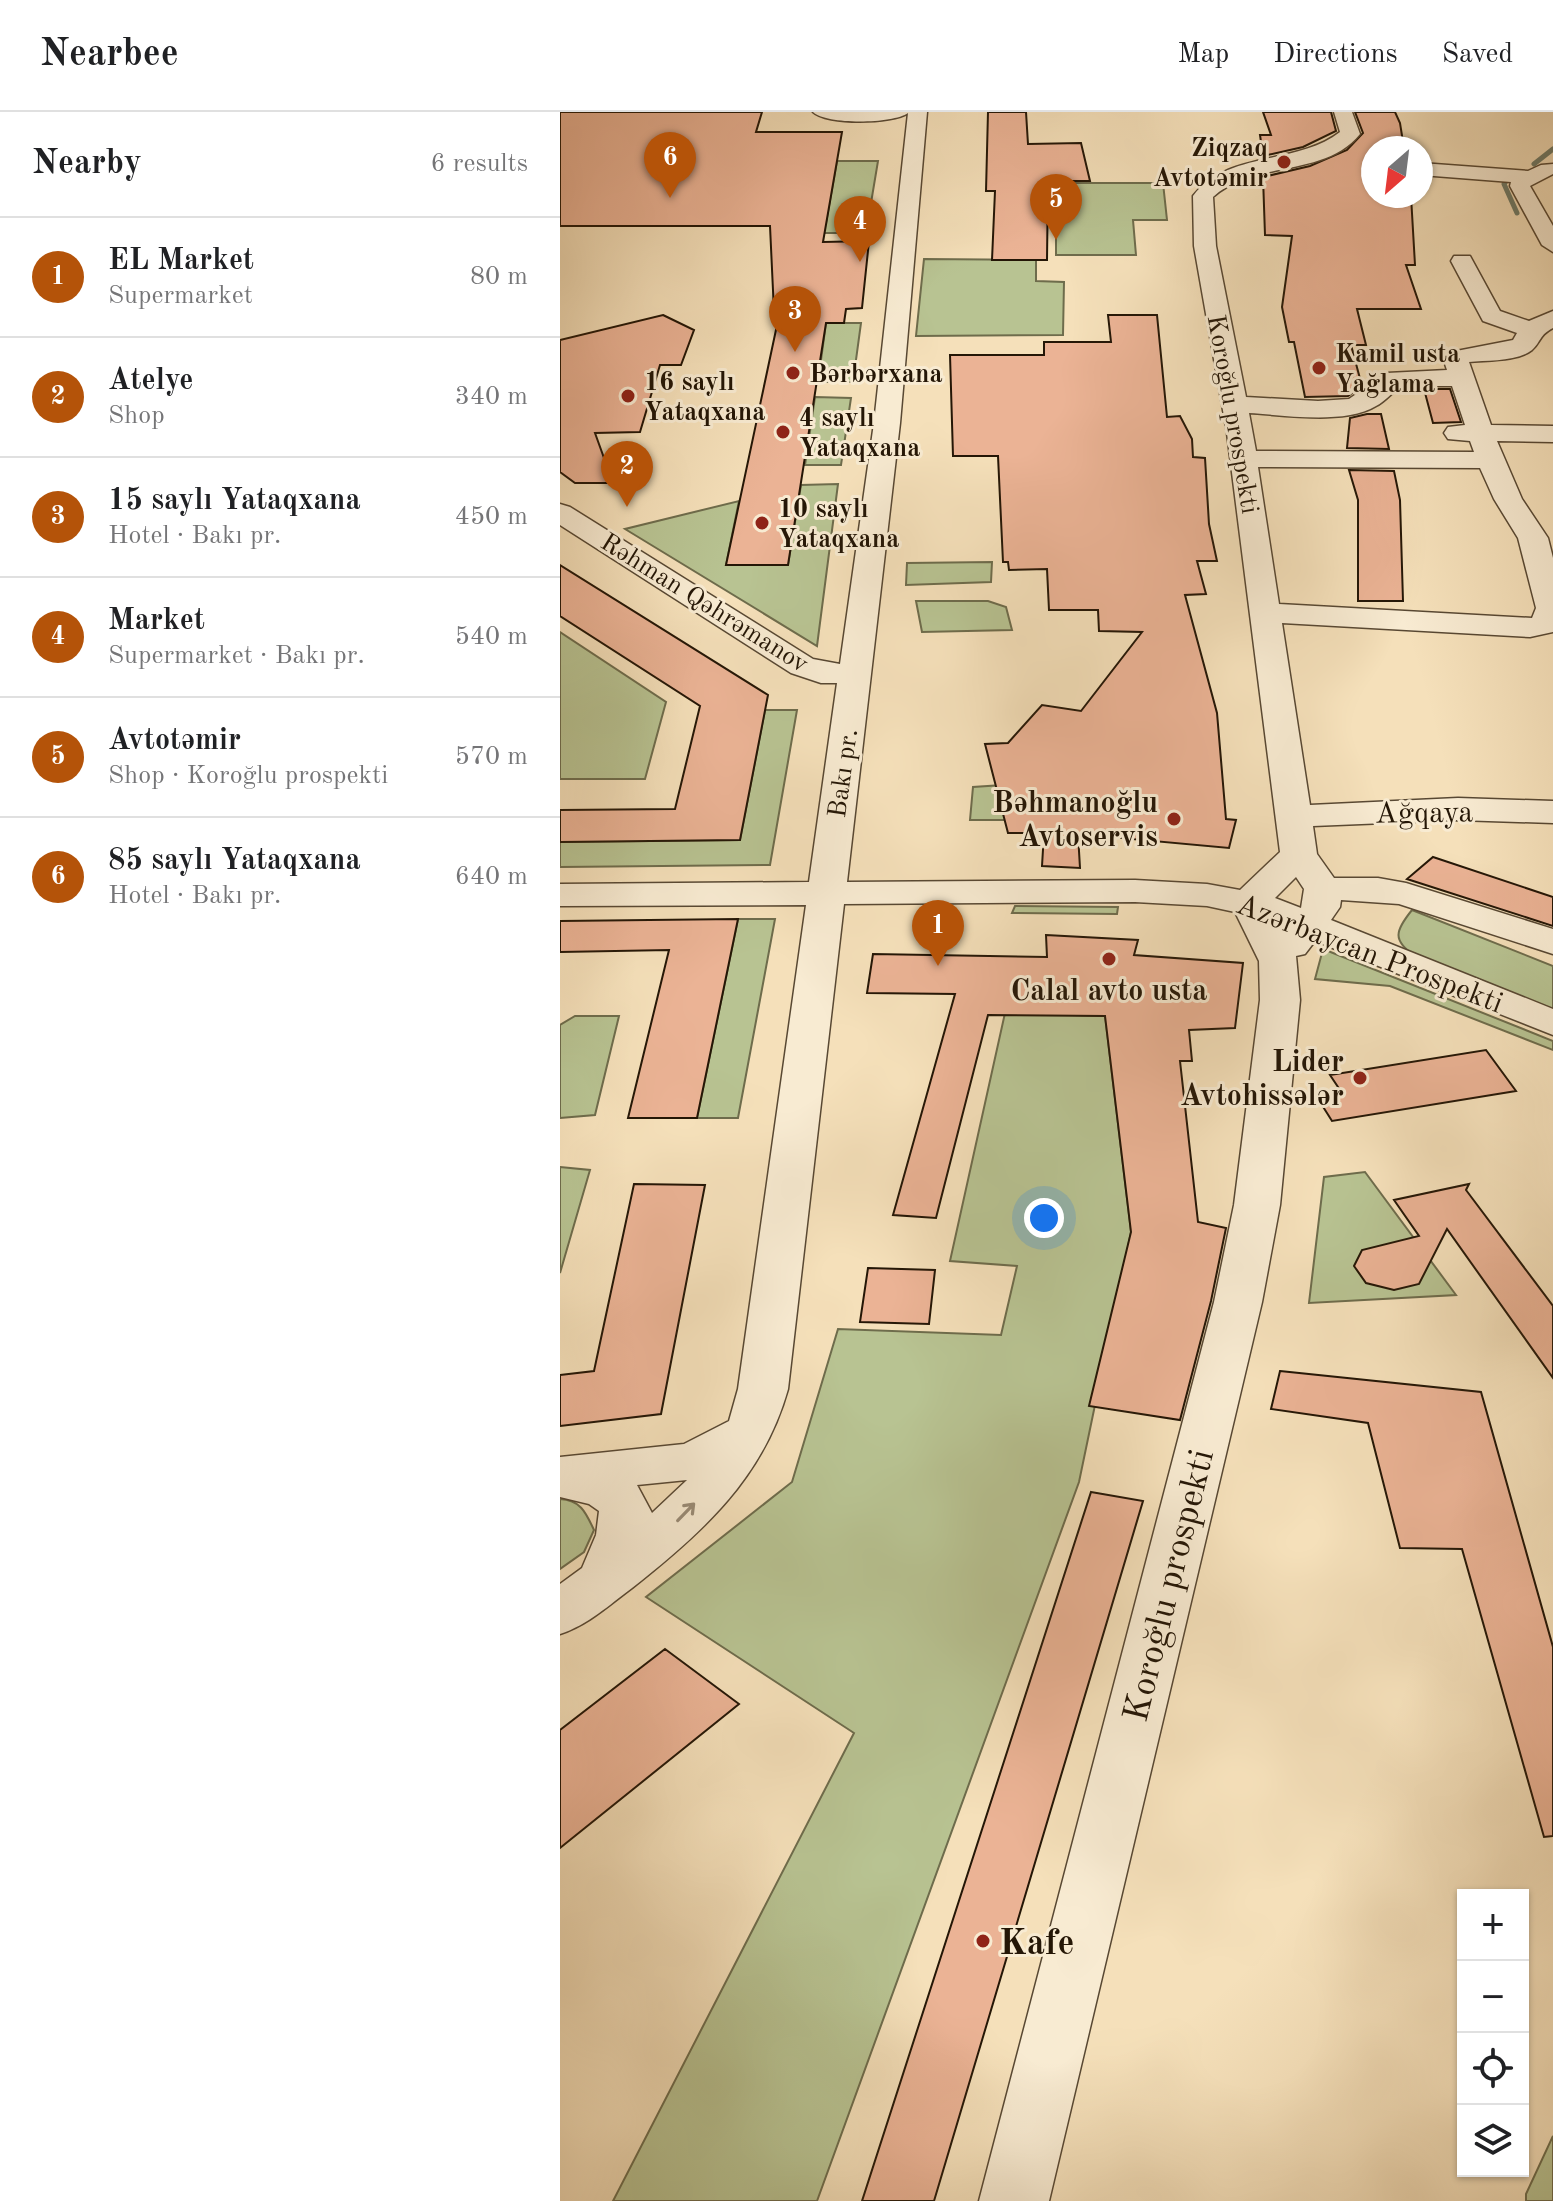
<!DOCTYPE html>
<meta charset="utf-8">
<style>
body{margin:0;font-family:"Old Standard TT",serif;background:#f6f6f6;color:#202124}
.controls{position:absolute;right:24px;bottom:24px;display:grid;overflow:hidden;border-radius:0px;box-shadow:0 2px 6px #0004}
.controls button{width:72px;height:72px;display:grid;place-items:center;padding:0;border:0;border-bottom:2px solid #e0e0e0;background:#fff;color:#202124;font:40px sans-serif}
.compass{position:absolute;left:801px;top:24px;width:72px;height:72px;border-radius:50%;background:#fff;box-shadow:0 2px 6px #0004;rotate:208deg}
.you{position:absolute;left:484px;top:1106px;width:28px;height:28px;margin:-20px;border:6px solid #fff;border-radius:50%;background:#1a73e8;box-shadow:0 0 0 12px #1a73e833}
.badge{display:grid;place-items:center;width:52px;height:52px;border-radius:50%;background:#b45309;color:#fff;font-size:26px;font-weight:700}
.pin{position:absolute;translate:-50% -66px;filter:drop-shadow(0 2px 4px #0008)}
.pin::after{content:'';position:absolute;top:42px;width:28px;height:24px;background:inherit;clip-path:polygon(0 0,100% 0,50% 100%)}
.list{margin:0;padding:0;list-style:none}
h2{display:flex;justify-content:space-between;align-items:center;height:104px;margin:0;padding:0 32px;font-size:34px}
h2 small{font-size:26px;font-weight:400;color:#757577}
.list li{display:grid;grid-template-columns:52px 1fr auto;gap:24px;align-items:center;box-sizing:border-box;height:120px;padding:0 32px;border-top:2px solid #e0e0e0}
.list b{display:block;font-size:30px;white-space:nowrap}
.list p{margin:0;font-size:26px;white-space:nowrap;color:#757577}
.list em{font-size:26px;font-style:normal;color:#757577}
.icon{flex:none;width:44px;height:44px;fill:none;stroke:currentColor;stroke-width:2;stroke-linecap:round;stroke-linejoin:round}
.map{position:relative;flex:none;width:993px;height:2089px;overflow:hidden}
header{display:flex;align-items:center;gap:48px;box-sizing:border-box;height:112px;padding:0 40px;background:#fff;border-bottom:2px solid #e0e0e0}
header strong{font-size:38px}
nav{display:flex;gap:44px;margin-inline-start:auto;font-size:28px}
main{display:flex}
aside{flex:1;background:#fff}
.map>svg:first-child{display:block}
.green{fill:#b8c392;stroke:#6e6c4c;stroke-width:2}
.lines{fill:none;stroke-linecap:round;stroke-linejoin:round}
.stream{stroke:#6d7b69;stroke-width:5}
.building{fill:#ebb395;stroke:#241606;stroke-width:2}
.minor-casing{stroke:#584833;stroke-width:3}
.minor{fill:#f8ebd2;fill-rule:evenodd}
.oneway{stroke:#998b76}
.poi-dot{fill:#8f2418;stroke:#f8ebd2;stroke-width:3}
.labels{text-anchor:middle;stroke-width:6;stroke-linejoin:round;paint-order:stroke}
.far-poi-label{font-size:26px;font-weight:bold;fill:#241606;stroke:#f8ebd2;text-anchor:start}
.far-street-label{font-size:26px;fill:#241606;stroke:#f8ebd2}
.poi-label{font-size:30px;font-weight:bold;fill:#241606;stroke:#f8ebd2;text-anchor:end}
.street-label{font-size:30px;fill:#241606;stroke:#f8ebd2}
.near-street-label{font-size:36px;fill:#241606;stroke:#f8ebd2}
.near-poi-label{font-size:36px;font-weight:bold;fill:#241606;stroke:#f8ebd2;text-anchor:start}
</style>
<header>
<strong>Nearbee</strong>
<nav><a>Map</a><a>Directions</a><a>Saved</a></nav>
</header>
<main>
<aside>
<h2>Nearby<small>6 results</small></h2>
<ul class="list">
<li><span class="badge">1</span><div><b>EL Market</b><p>Supermarket</p></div><em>80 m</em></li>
<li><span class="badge">2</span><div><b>Atelye</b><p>Shop</p></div><em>340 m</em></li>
<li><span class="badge">3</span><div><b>15 saylı Yataqxana</b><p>Hotel · Bakı pr.</p></div><em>450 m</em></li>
<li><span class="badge">4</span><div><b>Market</b><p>Supermarket · Bakı pr.</p></div><em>540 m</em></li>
<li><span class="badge">5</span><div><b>Avtotəmir</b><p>Shop · Koroğlu prospekti</p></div><em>570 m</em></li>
<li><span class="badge">6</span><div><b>85 saylı Yataqxana</b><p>Hotel · Bakı pr.</p></div><em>640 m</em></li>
</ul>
</aside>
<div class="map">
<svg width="993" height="2089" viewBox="0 0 993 2089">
<rect width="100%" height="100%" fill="#f5e0ba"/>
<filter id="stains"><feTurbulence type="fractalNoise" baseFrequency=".0025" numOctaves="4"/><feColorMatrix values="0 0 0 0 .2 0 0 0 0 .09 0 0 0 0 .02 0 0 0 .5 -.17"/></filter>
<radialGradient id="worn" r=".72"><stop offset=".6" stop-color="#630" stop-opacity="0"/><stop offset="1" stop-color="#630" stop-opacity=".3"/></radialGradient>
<!-- green -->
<path class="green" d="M 277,49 L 318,49 L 306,121 L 221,121 L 266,111 Z
M 496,71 L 603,71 L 607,108 L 573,108 L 576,143 L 496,143 Z
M 364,147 L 476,148 L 476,169 L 504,170 L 503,223 L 356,224 Z
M 266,211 L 301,211 L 293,270 L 258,270 Z
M 255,285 L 291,286 L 281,353 L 245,353 Z
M 278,372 L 257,534 L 65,417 L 179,389 L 166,453 L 228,453 L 241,373 Z
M 432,450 L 431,470 L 346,473 L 347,451 Z
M 356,489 L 428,489 L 446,495 L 452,518 L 362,520 Z
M 0,520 L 106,590 L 85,667 L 0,667 Z
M 205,598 L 237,598 L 210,753 L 0,755 L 0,730 L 180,728 Z
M 459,672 L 470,708 L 410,708 L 413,675 Z
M 455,794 L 558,795 L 557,802 L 452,801 Z
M 852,798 L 993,854 L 993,897 L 855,844 C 832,828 835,819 852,798 Z
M 178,807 L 215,807 L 178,1006 L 137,1006 Z
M 763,837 L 993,929 L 993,938 L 830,874 L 755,867 Z
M 445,901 L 545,904 L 571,1120 L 519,1370 L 257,2089 L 53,2089 L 294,1621 L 86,1485 L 232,1370 L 278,1217 L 441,1223 L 457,1154 L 390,1149 Z
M 15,904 L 59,904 L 35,1003 L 0,1006 L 0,913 Z
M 0,1055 L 30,1058 L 0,1161 Z
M 805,1060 L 896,1183 L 749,1191 L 764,1065 Z
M 0,1387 C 21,1388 26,1401 34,1418 L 24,1440 L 0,1457 Z
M 993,2024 L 993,2089 L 966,2089 L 966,2082 Z"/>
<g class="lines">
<!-- stream -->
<path class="stream" d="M 974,52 L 993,37
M 948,66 L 944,72 L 957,101"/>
</g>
<!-- building -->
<path class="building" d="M 0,0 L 202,0 L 196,20 L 282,20 L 263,130 L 309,129 L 302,196 L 286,197 L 284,211 L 266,211 L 228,453 L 166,453 L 220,199 L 214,200 L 210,114 L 0,114 Z
M 428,0 L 466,0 L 468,32 L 521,31 L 530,69 L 488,69 L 487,148 L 432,148 L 435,79 L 426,79 Z
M 703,0 L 771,0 L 776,19 L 743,35 L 703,44 L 700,23 L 711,23 Z
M 795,0 L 835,0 L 840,11 L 844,36 L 813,36 L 813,84 L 851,84 L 855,153 L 846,153 L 861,197 L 797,197 L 806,233 L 791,233 L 802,274 L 788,284 L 745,285 L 734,230 L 729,230 L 722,195 L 732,124 L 705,123 L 703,65 L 750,54 L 787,38 L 803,21 Z
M 103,203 L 134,218 L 121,253 L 100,253 L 80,320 L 35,321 L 53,371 L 15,371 L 0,360 L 0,228 Z
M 548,203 L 597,203 L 607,305 L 620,304 L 632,327 L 633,345 L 645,346 L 649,412 L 657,449 L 637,449 L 646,482 L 625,483 L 657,601 L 666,707 L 676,708 L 669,736 L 518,722 L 520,756 L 482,754 L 484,721 L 448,721 L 425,632 L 448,631 L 482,593 L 521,599 L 582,520 L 539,519 L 538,498 L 489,498 L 487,457 L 449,458 L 448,450 L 443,450 L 438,344 L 393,344 L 390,243 L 484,243 L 484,230 L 551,230 Z
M 864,277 L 890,277 L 901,310 L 873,311 Z
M 807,302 L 821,302 L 829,337 L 787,336 L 790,306 Z
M 789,358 L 834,359 L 840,388 L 843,489 L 798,489 L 798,388 Z
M 0,453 L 208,583 L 180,728 L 0,730 L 0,698 L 115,697 L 140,594 L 0,504 Z
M 873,745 L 993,785 L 993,814 L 847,767 Z
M 178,807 L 137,1006 L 68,1006 L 109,838 L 0,840 L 0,809 Z
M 486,823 L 578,828 L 574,843 L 683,851 L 675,916 L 629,918 L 632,949 L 620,949 L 638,1110 L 666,1116 L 651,1189 L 620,1308 L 529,1294 L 571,1120 L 545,904 L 428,903 L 376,1106 L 333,1103 L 395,882 L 307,881 L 313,842 L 487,845 Z
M 926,938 L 956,979 L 772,1009 L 755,982 L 780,978 L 770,963 Z
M 74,1072 L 145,1073 L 101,1302 L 0,1314 L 0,1263 L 34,1259 Z
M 909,1072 L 906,1078 L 993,1194 L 993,1266 L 887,1117 L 859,1172 L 834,1178 L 806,1171 L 794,1154 L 802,1138 L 859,1124 L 834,1088 Z
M 308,1156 L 375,1158 L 369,1212 L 300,1210 Z
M 720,1259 L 921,1280 L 993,1535 L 993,1724 L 984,1725 L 902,1437 L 840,1436 L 808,1311 L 711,1297 Z
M 531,1380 L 583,1389 L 374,2089 L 302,2089 Z
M 105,1537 L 179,1592 L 0,1736 L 0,1618 Z"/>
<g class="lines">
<!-- minor casing -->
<g class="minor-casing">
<path id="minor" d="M 253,0 L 367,0 L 340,311 L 287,770 L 575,768 L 647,772 L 680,778 L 720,740 L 667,321 L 634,134 L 633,84 C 666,39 738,53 780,20 L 774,0 L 792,0 L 800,22 C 765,66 693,48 653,85 L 656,134 L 686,285 L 758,289 L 789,287 L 827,261 L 887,258 L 883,246 L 886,241 L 953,228 L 957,221 L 923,209 L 891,149 L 894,144 L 910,144 L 940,199 L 969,209 L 993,199 L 993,216 C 979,223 981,230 972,238 C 957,250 927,248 909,250 L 931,313 L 993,314 L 993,330 L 937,329 L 962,387 L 988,426 L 993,446 L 993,520 L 970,525 L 722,511 L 750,693 L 898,686 L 993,689 L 993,711 L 898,708 L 753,714 L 757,742 L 774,766 L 818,766 L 846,771 L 993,817 L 993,842 L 839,792 L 781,788 L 780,795 L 771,808 L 993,897 L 993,923 L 755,829 L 745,842 L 736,844 L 740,888 L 720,1093 L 702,1190 L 489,2089 L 419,2089 L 654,1190 L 674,1093 L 700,888 L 699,849 L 675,800 L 647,794 L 575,790 L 284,792 L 228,1277 C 203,1366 143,1420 72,1476 C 49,1493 28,1513 0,1522 L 0,1472 L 22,1456 L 36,1423 L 39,1399 L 29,1392 L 0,1385 L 0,1345 L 124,1332 L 169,1309 L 178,1277 L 246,793 L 0,794 L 0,772 L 249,770 L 277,571 L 261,571 L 231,561 L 0,413 L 0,392 L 10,395 L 253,547 L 280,552 L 314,311 L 348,1 C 333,12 266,13 253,0 ZM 841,274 L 892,274 L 905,313 L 888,315 L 884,321 L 888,327 L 910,329 L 914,340 L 696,339 L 689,301 C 724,303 785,313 816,294 C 826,289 832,280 841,274 ZM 698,355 L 920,356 L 934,387 L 958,426 L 976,496 L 972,506 L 719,492 ZM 736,765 L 744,777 L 741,796 L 715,786 ZM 127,1368 L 92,1401 L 77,1373 Z
M 861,51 L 968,59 L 981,53 L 993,52 L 993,62 L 970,74 L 993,114 L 993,140 L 982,133 L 950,74 L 951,70 L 861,63 Z"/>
</g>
<!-- minor -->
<use href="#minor" class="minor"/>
</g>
<!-- one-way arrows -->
<defs><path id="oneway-shaft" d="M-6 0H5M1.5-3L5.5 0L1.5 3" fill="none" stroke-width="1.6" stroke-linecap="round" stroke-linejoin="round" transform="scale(2)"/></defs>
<use class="oneway" href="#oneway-shaft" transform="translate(126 1400) rotate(-46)"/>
<!-- markers -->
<g class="poi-dot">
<circle cx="724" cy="50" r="8"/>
<circle cx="759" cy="256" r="8"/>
<circle cx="233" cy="261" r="8"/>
<circle cx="68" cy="284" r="8"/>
<circle cx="223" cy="320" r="8"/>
<circle cx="202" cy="411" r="8"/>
<circle cx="614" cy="707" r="8"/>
<circle cx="549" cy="847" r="8"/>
<circle cx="800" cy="966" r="8"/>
<circle cx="423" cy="1829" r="8"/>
</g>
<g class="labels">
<!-- far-poi labels -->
<g class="far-poi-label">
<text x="708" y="44" text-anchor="end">Ziqzaq<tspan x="708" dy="30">Avtotəmir</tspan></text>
<text x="775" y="250">Kamil usta<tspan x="775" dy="30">Yağlama</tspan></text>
<text x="249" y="270">Bərbərxana</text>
<text x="84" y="278">16 saylı<tspan x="84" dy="30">Yataqxana</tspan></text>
<text x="239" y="314">4 saylı<tspan x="239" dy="30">Yataqxana</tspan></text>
<text x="218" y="405">10 saylı<tspan x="218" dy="30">Yataqxana</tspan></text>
</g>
<!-- far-street labels -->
<g class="far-street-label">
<text transform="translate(674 302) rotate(80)" y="9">Koroğlu prospekti</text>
<text transform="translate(145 490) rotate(32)" y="9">Rəhman Qəhrəmanov</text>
<text transform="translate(282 661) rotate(-82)" y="9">Bakı pr.</text>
</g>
<!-- poi labels -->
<g class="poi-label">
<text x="598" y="700">Bəhmanoğlu<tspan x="598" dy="34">Avtoservis</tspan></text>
<text x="549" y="888" text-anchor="middle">Calal avto usta</text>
<text x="784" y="959">Lider<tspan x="784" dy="34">Avtohissələr</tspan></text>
</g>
<!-- street labels -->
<g class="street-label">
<text transform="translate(864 700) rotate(-1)" y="10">Ağqaya</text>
<text transform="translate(810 841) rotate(21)" y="10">Azərbaycan Prospekti</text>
</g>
<!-- near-street labels -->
<g class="near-street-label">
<text transform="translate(607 1473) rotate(-76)" y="13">Koroğlu prospekti</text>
</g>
<!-- near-poi labels -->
<g class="near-poi-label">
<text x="439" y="1842">Kafe</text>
</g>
</g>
<rect width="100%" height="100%" filter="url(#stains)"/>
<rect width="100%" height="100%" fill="url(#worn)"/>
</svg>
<div class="controls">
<button>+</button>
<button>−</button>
<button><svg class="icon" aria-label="locate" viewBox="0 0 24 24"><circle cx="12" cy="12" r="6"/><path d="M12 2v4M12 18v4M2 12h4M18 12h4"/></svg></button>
<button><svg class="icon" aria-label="layers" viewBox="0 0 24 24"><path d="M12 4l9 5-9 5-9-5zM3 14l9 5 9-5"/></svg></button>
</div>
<svg class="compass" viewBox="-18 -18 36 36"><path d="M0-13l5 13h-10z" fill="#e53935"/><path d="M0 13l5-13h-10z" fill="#757577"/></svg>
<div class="you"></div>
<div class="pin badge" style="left:378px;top:854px">1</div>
<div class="pin badge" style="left:67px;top:395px">2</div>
<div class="pin badge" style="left:235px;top:240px">3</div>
<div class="pin badge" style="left:300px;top:150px">4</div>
<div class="pin badge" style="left:496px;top:128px">5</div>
<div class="pin badge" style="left:110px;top:86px">6</div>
</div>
</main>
